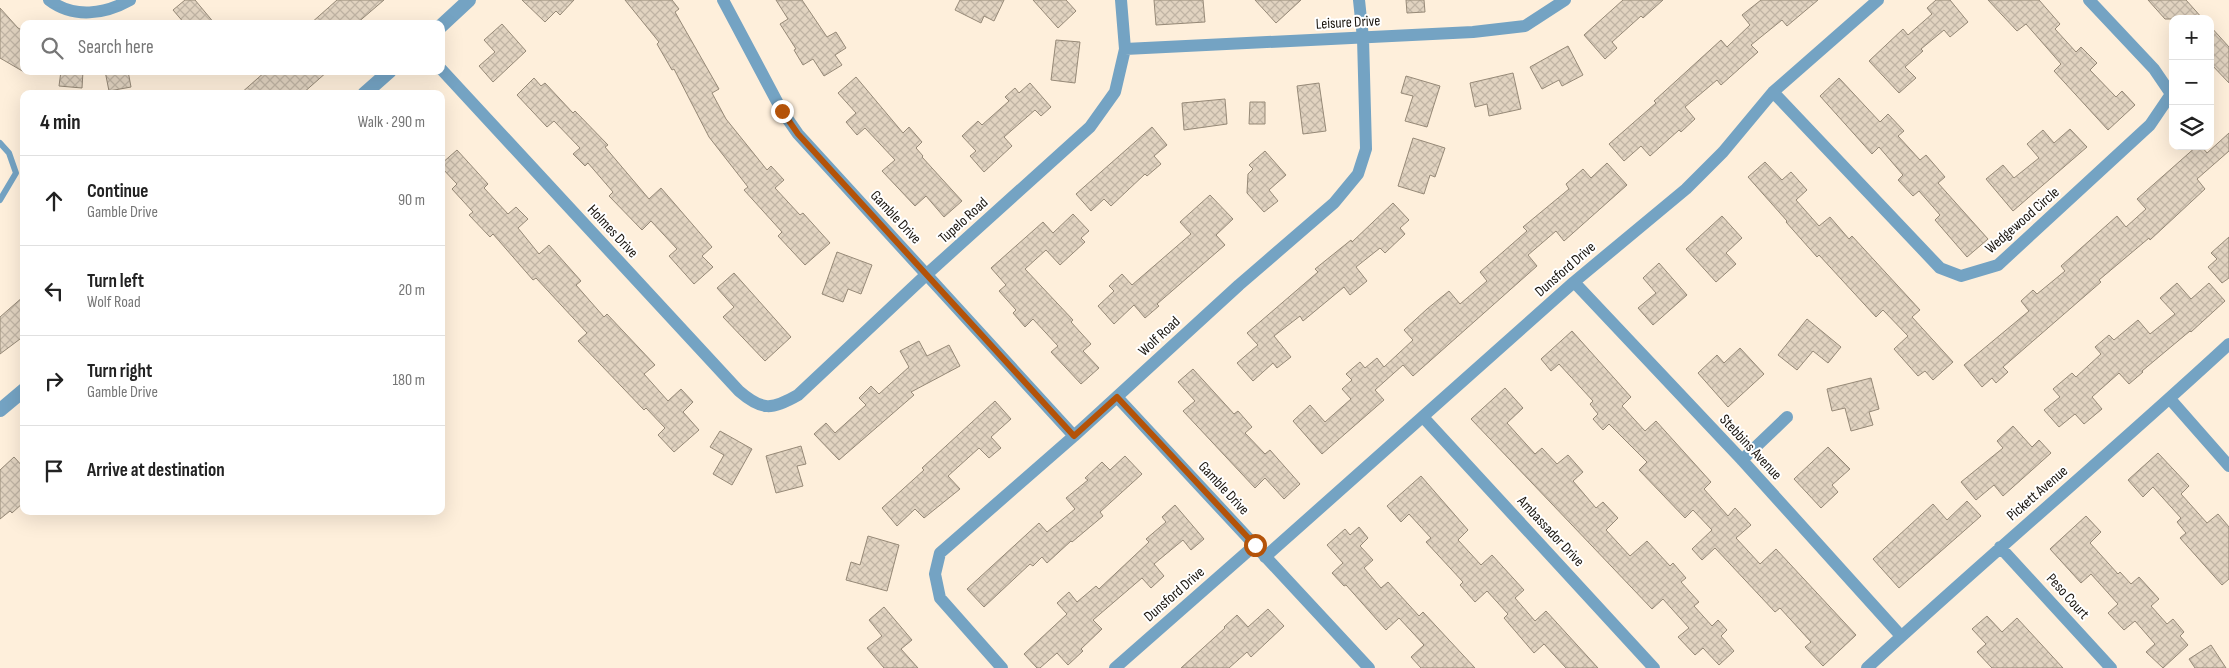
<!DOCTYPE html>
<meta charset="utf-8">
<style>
body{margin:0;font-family:"Sofia Sans Condensed",sans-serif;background:#f2f2f2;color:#222}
.controls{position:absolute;right:15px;top:15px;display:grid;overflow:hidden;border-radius:10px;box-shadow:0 5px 20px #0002}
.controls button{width:45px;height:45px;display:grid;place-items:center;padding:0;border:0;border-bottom:1px solid #e0e0e0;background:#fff;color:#222;font:25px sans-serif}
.stop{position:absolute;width:15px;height:15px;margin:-11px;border:4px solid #b45309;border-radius:50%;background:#fff}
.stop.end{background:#b45309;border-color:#fff;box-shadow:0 1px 5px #0008}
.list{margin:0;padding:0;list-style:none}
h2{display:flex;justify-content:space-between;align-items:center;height:65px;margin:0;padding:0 20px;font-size:21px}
h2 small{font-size:16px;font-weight:400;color:#767676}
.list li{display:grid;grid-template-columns:32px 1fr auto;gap:15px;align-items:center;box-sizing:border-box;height:90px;padding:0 20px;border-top:1px solid #e0e0e0}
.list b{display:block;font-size:19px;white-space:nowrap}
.list p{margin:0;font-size:16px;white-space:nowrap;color:#767676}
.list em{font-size:16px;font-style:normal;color:#767676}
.icon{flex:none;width:28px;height:28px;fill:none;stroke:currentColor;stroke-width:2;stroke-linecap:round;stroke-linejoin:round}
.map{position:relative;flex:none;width:2229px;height:668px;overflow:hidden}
.search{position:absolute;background:#fff;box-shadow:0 5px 20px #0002;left:20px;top:20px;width:425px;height:55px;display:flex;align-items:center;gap:12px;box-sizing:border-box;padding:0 18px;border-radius:10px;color:#767676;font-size:19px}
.panel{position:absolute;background:#fff;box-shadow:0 5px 20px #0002;left:20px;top:90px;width:425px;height:425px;border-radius:10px}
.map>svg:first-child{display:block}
.building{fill:url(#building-cross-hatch);stroke:#968977}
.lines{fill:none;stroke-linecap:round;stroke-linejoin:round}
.service{stroke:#74a3c3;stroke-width:6}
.minor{stroke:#74a3c3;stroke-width:12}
.tertiary{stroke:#74a3c3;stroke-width:14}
.route{stroke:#b45309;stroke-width:6}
.labels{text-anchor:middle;stroke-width:4;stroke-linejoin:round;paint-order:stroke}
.street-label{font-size:15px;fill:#19140e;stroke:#fff}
</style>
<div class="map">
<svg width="2229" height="668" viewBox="0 0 2229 668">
<defs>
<pattern id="building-cross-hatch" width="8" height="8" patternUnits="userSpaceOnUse" patternTransform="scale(1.25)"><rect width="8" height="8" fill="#e1d3c0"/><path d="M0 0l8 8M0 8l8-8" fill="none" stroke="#c0b4a4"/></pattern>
</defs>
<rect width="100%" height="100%" fill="#feefdb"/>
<!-- building -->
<path class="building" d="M 185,0 L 195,0 L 215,24 L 185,24 L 173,10 Z
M 337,0 L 384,0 L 356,24 L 310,24 Z
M 522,0 L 574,0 L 560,15 L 556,11 L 545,22 Z
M 625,0 L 672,0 L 679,9 L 675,12 L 719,89 L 712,93 L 726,119 L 767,170 L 771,166 L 784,180 L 775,188 L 800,215 L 803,213 L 830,243 L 805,265 L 778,236 L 782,232 L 744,190 L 748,187 L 709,137 L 674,69 L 672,70 L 657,44 L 659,42 Z
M 776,0 L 802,0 L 827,37 L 836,32 L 846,48 L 835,55 L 842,65 L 824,76 L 813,59 L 803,65 L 794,50 L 796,49 L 780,24 L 788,19 Z
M 960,0 L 1004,0 L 994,21 L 984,16 L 981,23 L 955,10 Z
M 1033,0 L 1066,0 L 1076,11 L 1058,28 Z
M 1154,0 L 1203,0 L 1205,22 L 1156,25 Z
M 1255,0 L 1301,0 L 1276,23 Z
M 1406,0 L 1424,0 L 1425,12 L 1407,13 Z
M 1623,0 L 1663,0 L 1643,18 L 1641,16 L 1612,42 L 1617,48 L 1605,59 L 1584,35 Z
M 1761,0 L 1818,0 L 1787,26 L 1782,20 L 1751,45 L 1758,52 L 1721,85 L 1717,80 L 1685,107 L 1695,119 L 1681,132 L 1679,130 L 1650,156 L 1641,146 L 1624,161 L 1609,144 L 1656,103 L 1654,101 L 1721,40 L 1727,47 L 1750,25 L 1742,15 Z
M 1936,0 L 1950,0 L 1968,22 L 1950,37 L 1944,30 L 1921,49 L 1923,51 L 1905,67 L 1916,78 L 1899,93 L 1869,61 L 1903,29 L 1908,35 L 1932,14 L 1927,8 Z
M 1988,0 L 2039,0 L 2060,24 L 2055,29 L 2076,52 L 2081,47 L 2097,63 L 2090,70 L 2116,97 L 2122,91 L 2135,105 L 2108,130 L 2054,71 L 2061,64 L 2026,24 L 2017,31 Z
M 2148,0 L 2186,0 L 2203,19 L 2165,19 Z
M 0,8 L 18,28 L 24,31 L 24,72 L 0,58 Z
M 502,24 L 526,51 L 493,82 L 479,66 L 495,52 L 484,40 Z
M 2210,26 L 2229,47 L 2229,83 L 2210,63 Z
M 1056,40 L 1080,42 L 1075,83 L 1051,80 Z
M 1568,46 L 1583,75 L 1562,86 L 1559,80 L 1542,89 L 1530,67 Z
M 61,71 L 83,71 L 82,88 L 59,86 Z
M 105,71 L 128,71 L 131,87 L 109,91 Z
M 266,71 L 328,71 L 302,94 L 240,94 Z
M 1513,73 L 1521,109 L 1489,116 L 1487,104 L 1475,107 L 1470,83 Z
M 1406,76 L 1440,86 L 1427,127 L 1405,121 L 1413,96 L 1401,93 Z
M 856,77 L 903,133 L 909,127 L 922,142 L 916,148 L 923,156 L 922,157 L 962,201 L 944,217 L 926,196 L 915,206 L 882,171 L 895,160 L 865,128 L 857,135 L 846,122 L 856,113 L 838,93 Z
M 534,78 L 541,86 L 545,83 L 573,113 L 575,111 L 608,145 L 605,147 L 649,199 L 661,188 L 712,247 L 702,256 L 713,267 L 694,284 L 669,256 L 677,249 L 651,221 L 642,230 L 609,196 L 613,192 L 588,163 L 585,166 L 573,154 L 580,148 L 554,121 L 547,127 L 517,95 Z
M 1839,78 L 1880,122 L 1888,114 L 1904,131 L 1898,136 L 1920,160 L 1926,155 L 1945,177 L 1938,183 L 1988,239 L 1967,257 L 1935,220 L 1940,215 L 1919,191 L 1913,196 L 1898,180 L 1903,175 L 1879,147 L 1872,154 L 1820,96 Z
M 1030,83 L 1051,107 L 1041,116 L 1035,110 L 1004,137 L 1012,146 L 984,172 L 970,156 L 976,151 L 962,136 L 978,121 L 982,125 L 1009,101 L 1005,97 L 1015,88 L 1019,93 Z
M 1319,83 L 1326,131 L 1303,134 L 1297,86 Z
M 1225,99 L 1227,124 L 1184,130 L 1182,103 Z
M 1250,102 L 1265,102 L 1265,124 L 1249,124 Z
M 1152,127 L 1167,145 L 1154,156 L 1161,164 L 1147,176 L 1145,174 L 1111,206 L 1104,199 L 1091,211 L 1076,194 Z
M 2070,129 L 2087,147 L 2013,211 L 1986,179 L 2003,165 L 2014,178 L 2039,158 L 2027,144 L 2043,130 L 2054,143 Z
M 2229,133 L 2229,151 L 2197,179 L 2205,189 L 2150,240 L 2149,238 L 2099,280 L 2101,282 L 2003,367 L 2008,372 L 1996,383 L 1992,378 L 1982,387 L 1964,365 L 2029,311 L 2021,301 L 2033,290 L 2037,294 L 2065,271 L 2061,266 L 2117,216 L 2126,227 L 2146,209 L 2137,199 L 2197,146 L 2201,146 L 2207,153 Z
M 1413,138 L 1445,148 L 1435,177 L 1430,175 L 1424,194 L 1398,186 Z
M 457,150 L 488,184 L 484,188 L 508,214 L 516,207 L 528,219 L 518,228 L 539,254 L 549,245 L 581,281 L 576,285 L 604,317 L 607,314 L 655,365 L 644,374 L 668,401 L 681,389 L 693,402 L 683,412 L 699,430 L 674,452 L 658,435 L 665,428 L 646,408 L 644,410 L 578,341 L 587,333 L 536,278 L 533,280 L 493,234 L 490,237 L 469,215 L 473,212 L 452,189 L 457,184 L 441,167 L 441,164 Z
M 1265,151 L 1286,175 L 1269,190 L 1278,201 L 1264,212 L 1247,193 L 1248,174 L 1253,169 L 1249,165 Z
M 1765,162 L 1782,180 L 1791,172 L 1807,190 L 1796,200 L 1819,226 L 1830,217 L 1849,239 L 1852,236 L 1920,310 L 1912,317 L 1953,362 L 1933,380 L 1925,371 L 1918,376 L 1894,349 L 1908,336 L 1883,310 L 1876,317 L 1819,255 L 1817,257 L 1786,222 L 1787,221 L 1748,177 Z
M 1607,163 L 1627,185 L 1564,241 L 1556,231 L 1528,255 L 1537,266 L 1413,376 L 1403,365 L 1375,390 L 1384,400 L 1322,454 L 1293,421 L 1310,405 L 1325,422 L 1351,399 L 1342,389 L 1352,380 L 1346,374 L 1360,362 L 1365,368 L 1377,358 L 1384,367 L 1413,340 L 1404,330 L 1427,309 L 1449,291 L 1460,304 L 1487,281 L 1480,272 L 1527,231 L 1523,227 L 1569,189 L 1566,184 L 1583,169 L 1591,178 Z
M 1210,195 L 1233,219 L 1216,235 L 1225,245 L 1157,304 L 1159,306 L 1145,318 L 1134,305 L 1114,324 L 1098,306 L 1114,291 L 1109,286 L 1122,274 L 1132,285 L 1191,234 L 1180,222 Z
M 1393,203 L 1409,220 L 1400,228 L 1405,234 L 1385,253 L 1380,248 L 1356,267 L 1367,281 L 1350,295 L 1344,287 L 1303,321 L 1300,316 L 1274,336 L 1291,357 L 1277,368 L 1273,363 L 1253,381 L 1237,363 L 1258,345 L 1247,333 L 1318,272 L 1315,269 L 1351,240 L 1352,242 Z
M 1073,214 L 1089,231 L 1081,238 L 1085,242 L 1060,265 L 1046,250 L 1025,269 L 1073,320 L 1071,322 L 1091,344 L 1083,351 L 1099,368 L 1081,384 L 1051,352 L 1058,346 L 1033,319 L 1025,327 L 1013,313 L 1016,310 L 999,291 L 1006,285 L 991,268 L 1043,222 L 1053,233 Z
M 1722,216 L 1742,238 L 1726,253 L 1736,264 L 1716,282 L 1686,249 Z
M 2229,237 L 2229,278 L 2222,283 L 2208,267 L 2217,259 L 2211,253 Z
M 837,252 L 872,265 L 861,294 L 848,289 L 843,302 L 822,294 Z
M 1659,263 L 1687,295 L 1653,325 L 1638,308 L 1656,293 L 1643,278 Z
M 734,273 L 791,337 L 765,361 L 723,317 L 734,307 L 717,288 Z
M 2177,283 L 2191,299 L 2209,283 L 2225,301 L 2191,332 L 2190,331 L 2142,371 L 2143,372 L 2129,384 L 2119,373 L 2092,397 L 2102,409 L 2084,424 L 2075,414 L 2059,427 L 2044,410 L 2060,397 L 2053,389 L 2072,373 L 2076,377 L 2101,354 L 2095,347 L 2109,335 L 2114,340 L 2138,320 L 2150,334 L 2175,314 L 2160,298 Z
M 24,296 L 24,336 L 0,354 L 0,317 Z
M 1807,319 L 1841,347 L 1828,363 L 1813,351 L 1797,370 L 1778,355 Z
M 1572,331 L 1631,397 L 1622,406 L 1645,431 L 1656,421 L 1711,482 L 1704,489 L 1728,516 L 1735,508 L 1751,525 L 1736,538 L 1760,564 L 1776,549 L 1856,635 L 1823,666 L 1805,647 L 1811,642 L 1780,608 L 1775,612 L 1715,548 L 1702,560 L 1692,549 L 1712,530 L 1693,510 L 1685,518 L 1639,470 L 1647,462 L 1609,424 L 1603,430 L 1593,419 L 1598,414 L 1590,404 L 1593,401 L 1559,364 L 1551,371 L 1541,359 Z
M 919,341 L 927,356 L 949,345 L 960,366 L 911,392 L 914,395 L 839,460 L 814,434 L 826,423 L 835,433 L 866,405 L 859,398 L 871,386 L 879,394 L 909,367 L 900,351 Z
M 1740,348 L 1764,374 L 1728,407 L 1698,373 L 1717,355 L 1724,363 Z
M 1193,369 L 1234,414 L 1238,411 L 1252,427 L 1245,433 L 1265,454 L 1270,450 L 1300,484 L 1284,499 L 1265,478 L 1255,488 L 1183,411 L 1195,401 L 1178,382 Z
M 1871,378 L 1879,409 L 1869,412 L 1873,425 L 1851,431 L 1845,408 L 1832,411 L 1827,389 Z
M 1505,388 L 1523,408 L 1507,423 L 1535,454 L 1542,448 L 1557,464 L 1568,455 L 1583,472 L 1573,481 L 1596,508 L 1603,502 L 1618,518 L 1606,530 L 1630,556 L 1647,541 L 1670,566 L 1673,563 L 1686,578 L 1681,582 L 1699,602 L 1694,606 L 1712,626 L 1718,620 L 1727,630 L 1721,636 L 1734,651 L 1719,665 L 1703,648 L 1695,655 L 1678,637 L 1689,628 L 1663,599 L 1652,609 L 1471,419 Z
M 995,401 L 1011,419 L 991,437 L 1001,448 L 989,458 L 979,448 L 948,476 L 960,489 L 924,518 L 915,509 L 897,526 L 882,508 L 924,470 L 922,468 Z
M 2013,426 L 2032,447 L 2039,440 L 2051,453 L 2003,496 L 1994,485 L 1976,500 L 1961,482 L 2003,448 L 1997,441 Z
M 720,431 L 752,449 L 732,485 L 713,474 L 724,455 L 710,447 Z
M 801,446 L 806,464 L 797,466 L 803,486 L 776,493 L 766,456 Z
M 1828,447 L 1850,469 L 1832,485 L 1838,492 L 1821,508 L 1794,479 Z
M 2158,453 L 2189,486 L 2181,494 L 2207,523 L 2218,514 L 2229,527 L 2229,579 L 2222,585 L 2180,538 L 2186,533 L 2177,522 L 2181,518 L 2153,487 L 2143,497 L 2128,480 Z
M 1125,456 L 1142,474 L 1100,512 L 1103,516 L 1072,542 L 1071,541 L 1047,563 L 1042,557 L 1033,566 L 1030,564 L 984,607 L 967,589 L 1039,523 L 1047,532 L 1075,509 L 1066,498 L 1088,480 L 1085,478 L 1102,462 L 1110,470 Z
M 14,457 L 24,468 L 24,502 L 12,513 L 10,511 L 0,519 L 0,470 Z
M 1421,476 L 1468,530 L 1458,540 L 1481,565 L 1492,555 L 1524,590 L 1515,598 L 1535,621 L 1546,611 L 1598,668 L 1566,668 L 1544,644 L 1534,653 L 1504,618 L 1508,614 L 1487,591 L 1475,602 L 1460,585 L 1463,582 L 1426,542 L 1431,538 L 1409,514 L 1401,522 L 1387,506 Z
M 1967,501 L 1981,516 L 1899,588 L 1873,559 L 1933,504 L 1947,520 Z
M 1175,505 L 1204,539 L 1191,550 L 1183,540 L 1154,564 L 1164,576 L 1151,588 L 1142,578 L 1093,620 L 1102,629 L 1081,649 L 1083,651 L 1068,665 L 1057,653 L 1040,668 L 1037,668 L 1024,654 L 1067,614 L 1057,603 L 1069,592 L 1077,602 L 1096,586 L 1099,589 L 1149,542 L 1146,539 L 1166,522 L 1162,517 Z
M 2086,516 L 2101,532 L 2090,543 L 2118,574 L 2120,572 L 2131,584 L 2139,577 L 2159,599 L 2151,606 L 2167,624 L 2173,619 L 2184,632 L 2180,636 L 2188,645 L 2163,668 L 2146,652 L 2155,644 L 2135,621 L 2124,630 L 2108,613 L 2118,604 L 2091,574 L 2081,583 L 2050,549 Z
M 1359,527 L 1368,538 L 1360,546 L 1373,560 L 1364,568 L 1381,588 L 1388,582 L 1419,616 L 1423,612 L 1475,668 L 1421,668 L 1411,657 L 1424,645 L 1399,618 L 1386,630 L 1346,585 L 1344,586 L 1332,573 L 1343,563 L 1327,545 L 1345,529 L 1350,535 Z
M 868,536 L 899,545 L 887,591 L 846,580 L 851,562 L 860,565 Z
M 884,607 L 912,640 L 901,649 L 918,668 L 884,668 L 867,648 L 882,636 L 869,620 Z
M 1268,609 L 1284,626 L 1251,657 L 1247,652 L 1229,668 L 1181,668 L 1225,628 L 1224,627 L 1237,615 L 1248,627 Z
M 1987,616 L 2002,632 L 2017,618 L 2063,668 L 1992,668 L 1977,652 L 1986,644 L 1972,629 Z
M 2211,645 L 2226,668 L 2195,668 L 2189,659 Z"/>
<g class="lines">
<!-- service -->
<path class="service" d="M 0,143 L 9,153 L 16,173 L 0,200"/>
<!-- minor -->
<path class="minor" d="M 49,0 C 74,19 105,14 130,0
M 723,0 L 782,111 L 798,134 L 1074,436
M 1125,49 L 1473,32 L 1525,26 L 1565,0
M 441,69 L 739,391 C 762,411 772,410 798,395 L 927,274 L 1090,127 L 1115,92 L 1125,49 L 1121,0
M 1773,92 L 1940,268 L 1961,276 L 1998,265 L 2150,125 L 2171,94 L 2154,69 L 2089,0
M 1574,282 L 1742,460 L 1901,636
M 1117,397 L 1369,668
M 2170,399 L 2229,466
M 1423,417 L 1654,668
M 1742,460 L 1787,417
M 2000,547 L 2111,668
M 1265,557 L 1574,282 L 1686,189 L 1723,152 L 1773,92 L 1878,0
M 1002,668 L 940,598 L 935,574 L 940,553 L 1074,436 L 1239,285 L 1334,203 L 1358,174 L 1366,149 L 1363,38 L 1359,0
M 1115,668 L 1255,545
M 1867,668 C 1986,558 2110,454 2229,344"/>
<!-- tertiary -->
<path class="tertiary" d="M 441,26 L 469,0
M 364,94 L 390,71
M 0,410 L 24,390"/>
</g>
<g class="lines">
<!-- route -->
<path class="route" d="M 782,111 L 798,134 L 1074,436 L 1117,397 L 1255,545"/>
</g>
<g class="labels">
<!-- street labels -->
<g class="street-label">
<text transform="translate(1348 22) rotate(-3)" y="5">Leisure Drive</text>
<text transform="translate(896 217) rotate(47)" y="5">Gamble Drive</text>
<text transform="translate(963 220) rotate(-42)" y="5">Tupelo Road</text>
<text transform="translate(2022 220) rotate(-41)" y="5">Wedgewood Circle</text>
<text transform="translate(613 231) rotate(47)" y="5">Holmes Drive</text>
<text transform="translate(1565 269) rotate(-41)" y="5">Dunsford Drive</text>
<text transform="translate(1159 336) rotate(-43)" y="5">Wolf Road</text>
<text transform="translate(1751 447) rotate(47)" y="5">Stebbins Avenue</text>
<text transform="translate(1224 488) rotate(47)" y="5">Gamble Drive</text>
<text transform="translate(2037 493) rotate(-41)" y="5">Pickett Avenue</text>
<text transform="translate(1551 531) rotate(47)" y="5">Ambassador Drive</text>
<text transform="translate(1174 594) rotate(-41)" y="5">Dunsford Drive</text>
<text transform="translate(2068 596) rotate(48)" y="5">Peso Court</text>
</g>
</g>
</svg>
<div class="controls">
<button>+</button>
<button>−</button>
<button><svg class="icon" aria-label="layers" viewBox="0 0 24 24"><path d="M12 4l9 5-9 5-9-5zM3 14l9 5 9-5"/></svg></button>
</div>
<div class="stop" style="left:1255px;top:545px"></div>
<div class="stop end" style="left:782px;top:111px"></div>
<div class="search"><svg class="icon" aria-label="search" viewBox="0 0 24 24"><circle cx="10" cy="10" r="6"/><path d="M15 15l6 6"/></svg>Search here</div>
<section class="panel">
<h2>4 min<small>Walk · 290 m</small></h2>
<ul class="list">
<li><svg class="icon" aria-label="ahead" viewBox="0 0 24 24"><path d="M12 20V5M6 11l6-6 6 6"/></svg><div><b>Continue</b><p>Gamble Drive</p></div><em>90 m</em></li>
<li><svg class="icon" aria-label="left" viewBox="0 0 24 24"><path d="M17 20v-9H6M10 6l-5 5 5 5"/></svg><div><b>Turn left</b><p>Wolf Road</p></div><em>20 m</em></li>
<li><svg class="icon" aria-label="right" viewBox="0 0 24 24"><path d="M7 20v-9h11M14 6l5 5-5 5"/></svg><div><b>Turn right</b><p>Gamble Drive</p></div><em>180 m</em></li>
<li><svg class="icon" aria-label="arrive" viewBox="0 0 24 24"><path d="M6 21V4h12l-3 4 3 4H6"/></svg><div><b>Arrive at destination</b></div></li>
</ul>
</section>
</div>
